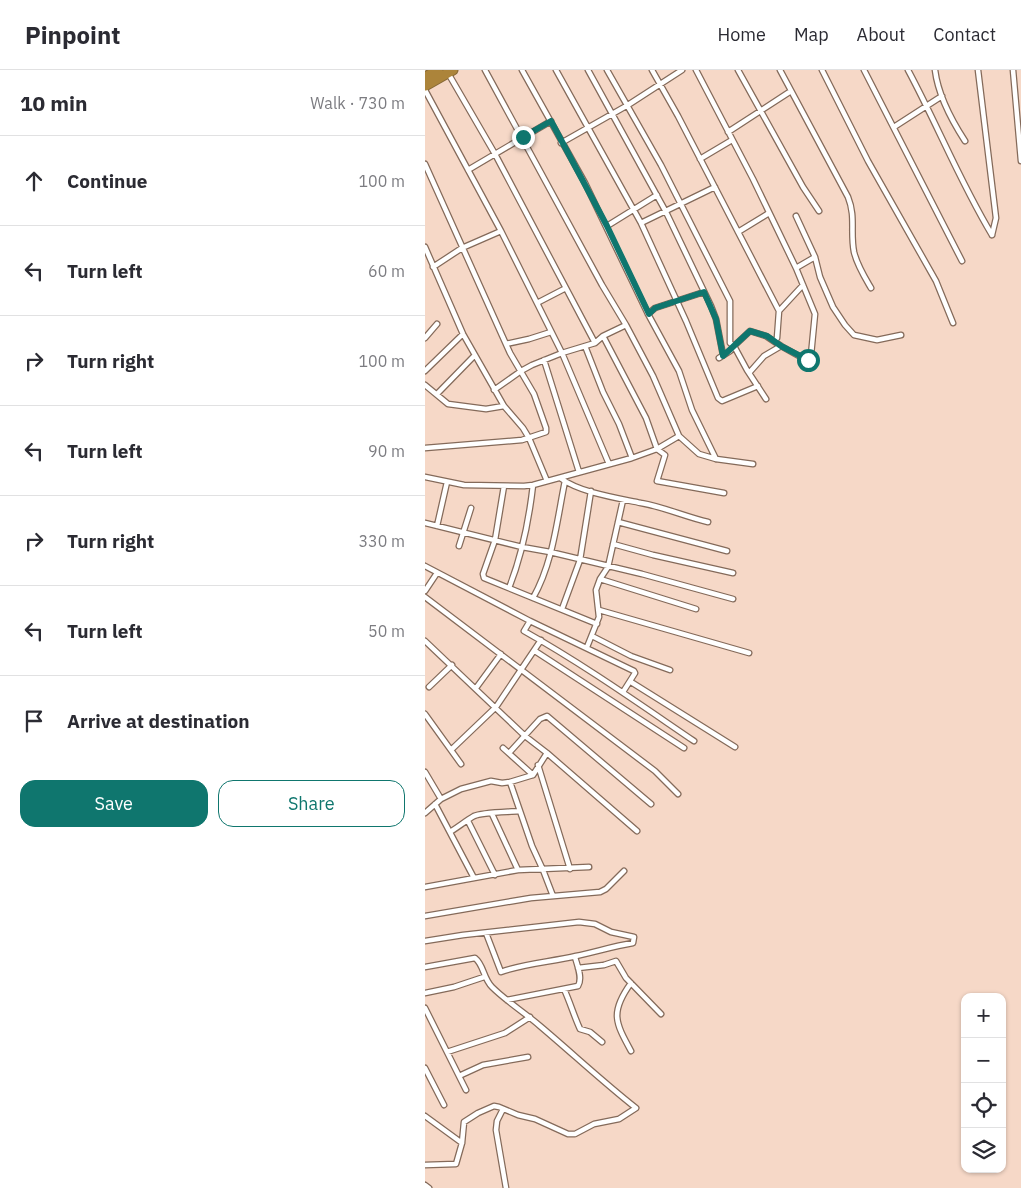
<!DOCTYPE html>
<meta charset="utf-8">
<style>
body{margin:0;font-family:"IBM Plex Sans",sans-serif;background:#f2f2f3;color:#2b2b33}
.controls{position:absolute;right:15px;bottom:15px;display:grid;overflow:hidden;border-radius:10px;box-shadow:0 1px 4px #0004}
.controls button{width:45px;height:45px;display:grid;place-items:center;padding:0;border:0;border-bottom:1px solid #e1e1e2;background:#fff;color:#2b2b33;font:25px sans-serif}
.stop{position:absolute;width:15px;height:15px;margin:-11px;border:4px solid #0f766e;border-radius:50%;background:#fff}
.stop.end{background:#0f766e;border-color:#fff;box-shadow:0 1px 5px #0008}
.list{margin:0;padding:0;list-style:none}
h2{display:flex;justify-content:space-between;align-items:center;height:65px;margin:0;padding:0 20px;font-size:21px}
h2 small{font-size:16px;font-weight:400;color:#7c7c81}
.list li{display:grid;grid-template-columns:32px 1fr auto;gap:15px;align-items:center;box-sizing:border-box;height:90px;padding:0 20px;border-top:1px solid #e1e1e2}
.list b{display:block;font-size:19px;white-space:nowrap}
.list em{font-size:16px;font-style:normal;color:#7c7c81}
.actions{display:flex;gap:10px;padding:15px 20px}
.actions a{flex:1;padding:11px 0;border:1px solid #0f766e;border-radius:15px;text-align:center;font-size:18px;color:#0f766e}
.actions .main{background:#0f766e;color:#fff}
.icon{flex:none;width:28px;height:28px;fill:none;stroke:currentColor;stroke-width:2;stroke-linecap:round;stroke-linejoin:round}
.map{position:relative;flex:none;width:596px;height:1118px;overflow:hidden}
header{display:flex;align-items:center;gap:30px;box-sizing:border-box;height:70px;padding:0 25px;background:#fff;border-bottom:1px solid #e1e1e2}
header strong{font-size:24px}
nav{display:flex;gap:28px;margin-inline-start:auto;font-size:18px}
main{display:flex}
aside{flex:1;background:#fff}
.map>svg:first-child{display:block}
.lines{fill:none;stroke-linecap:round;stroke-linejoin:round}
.street-casing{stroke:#846a5a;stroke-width:7}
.highway-casing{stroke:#866835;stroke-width:11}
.street{stroke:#fff;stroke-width:4.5}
.highway{stroke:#ac843a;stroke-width:9}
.route{stroke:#0f766e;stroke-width:6}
</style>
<header>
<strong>Pinpoint</strong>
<nav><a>Home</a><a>Map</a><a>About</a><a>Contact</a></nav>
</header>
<main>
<aside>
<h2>10 min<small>Walk · 730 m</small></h2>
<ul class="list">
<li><svg class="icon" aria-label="ahead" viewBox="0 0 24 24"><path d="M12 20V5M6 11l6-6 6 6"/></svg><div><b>Continue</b></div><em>100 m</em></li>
<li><svg class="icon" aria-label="left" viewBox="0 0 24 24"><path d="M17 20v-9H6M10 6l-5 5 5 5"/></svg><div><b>Turn left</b></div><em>60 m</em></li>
<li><svg class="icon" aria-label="right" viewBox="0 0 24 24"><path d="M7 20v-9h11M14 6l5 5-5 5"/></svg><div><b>Turn right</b></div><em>100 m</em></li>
<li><svg class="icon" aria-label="left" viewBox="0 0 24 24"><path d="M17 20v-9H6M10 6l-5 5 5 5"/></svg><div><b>Turn left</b></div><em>90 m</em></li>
<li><svg class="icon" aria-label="right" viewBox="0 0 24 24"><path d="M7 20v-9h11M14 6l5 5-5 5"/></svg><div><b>Turn right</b></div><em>330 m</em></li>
<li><svg class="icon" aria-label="left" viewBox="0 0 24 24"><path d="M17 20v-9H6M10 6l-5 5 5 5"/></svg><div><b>Turn left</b></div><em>50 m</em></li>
<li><svg class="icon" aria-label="arrive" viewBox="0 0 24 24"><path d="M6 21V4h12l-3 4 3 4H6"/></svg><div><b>Arrive at destination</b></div></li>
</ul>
<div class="actions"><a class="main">Save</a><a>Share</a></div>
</aside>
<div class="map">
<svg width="596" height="1118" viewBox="0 0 596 1118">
<rect width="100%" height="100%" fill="#f6d8c7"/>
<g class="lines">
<!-- street casing -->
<g class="street-casing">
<path id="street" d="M 60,0 L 177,215 L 201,255 L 228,306 L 254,366 L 274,384 L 291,389 L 328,394
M 97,0 L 160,113 L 223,244 L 254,301 L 267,340 L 291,389
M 131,0 L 216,153 L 261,251 L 293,328 L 297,331 L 333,316
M 163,0 L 241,142 L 286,236 L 291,249 L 298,285
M 182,0 L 236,95 L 305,231 L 305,273 L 309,276 L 325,261 L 341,266 L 356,276 L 383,291 L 386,285 L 390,244 L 371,198 L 328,109 L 271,0
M 227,0 L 253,46 L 354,241 L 352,268 L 350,271
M 313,0 L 378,117 L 394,141
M 355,0 L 423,127 C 431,147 425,162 429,182 C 432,195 439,206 446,218
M 397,0 L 443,91 L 511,211 L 528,253
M 439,0 L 537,191
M 483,0 C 512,54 535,112 567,165
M 510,0 C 513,24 527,51 540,71
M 553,0 L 571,148 L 567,165
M 588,0 L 596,91
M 23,3 L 70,84 L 170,273
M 0,20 L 76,161 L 137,283 L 184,394
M 469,57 L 517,26
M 303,62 L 366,21
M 136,73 L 203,35 L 257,0
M 275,89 L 307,70
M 0,94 L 85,283 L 109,324 L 121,358 L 121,362 L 97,370 L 0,378
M 43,100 L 126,51
M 371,146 L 390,187 L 395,207 L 408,237 L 420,255 L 429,265 L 452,270 L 476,265
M 216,153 L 290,117
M 182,156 L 232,125
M 313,162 L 344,143
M 0,177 L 38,264 L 79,336 L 98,358 L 104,368 L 122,411
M 8,197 L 37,178 L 76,161
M 371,198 L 390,187
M 112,233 L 141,218
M 354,241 L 378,215
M 223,244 L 230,238 L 279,222
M 178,266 L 221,348 L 232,379 L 240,385 L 232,411 L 299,423
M 0,268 L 12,254
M 81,274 L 104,269 L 126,262
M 160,276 L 178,322 L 194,354 L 207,388
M 294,288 L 305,281 L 309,276 L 322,300 L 341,329
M 119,290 L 154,402
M 0,301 L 38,264
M 324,303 L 339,286 L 356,276
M 0,315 L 23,334 L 61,339 L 79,336
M 69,320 L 96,301 L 107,295 L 137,283 L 170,273 L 178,266 L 201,255
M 12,324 L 50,285
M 0,407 L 39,415 L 99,416 L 108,415 L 207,388 L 232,379 L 254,366
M 135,408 C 156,423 192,428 216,433 C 239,437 261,447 283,452
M 79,416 L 70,470 L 58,504 L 59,508 L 172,554
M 193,452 L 302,481
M 0,453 L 97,477 L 125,482 L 217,504 L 308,529
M 12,456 L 22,412
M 188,474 L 228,485 L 308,503
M 34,476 L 46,438
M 0,496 L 105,551 L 209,601 L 210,603 L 198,622
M 175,509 L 271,539
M 84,518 C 97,485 104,450 108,415
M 0,521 L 12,503
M 0,527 L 230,701 L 253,724
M 108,528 C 128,493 132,450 140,411
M 137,539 L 155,490 L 166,421
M 174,540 L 324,583
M 105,551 L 99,561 C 158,594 213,633 269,671
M 167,566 L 206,586 L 245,600
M 0,571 L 100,666 L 122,683 L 212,761
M 162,577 L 174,547 L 171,520 L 175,509 L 183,497 L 198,430
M 110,581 L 259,678
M 206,612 L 310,677
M 4,617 L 27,595
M 51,618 L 76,584
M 0,644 L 36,694
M 78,678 L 108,705
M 26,680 L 71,637 L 116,570
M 84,683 L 115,649 L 122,646 L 226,734
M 113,695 L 145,799
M 0,702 L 16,729
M 85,712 L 107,776 L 118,800 L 128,826
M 10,734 L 49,808
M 0,743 L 16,729 L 36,719 L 66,711 L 77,713 L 85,712 L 108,705 L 122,683
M 67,744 L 93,800
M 43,751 L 70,805
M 25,762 C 33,757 42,750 49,746 C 57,742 83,742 94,741
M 0,817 L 93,800 L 164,797
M 0,846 L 106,828 L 175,822 L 181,819 L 199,801
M 0,871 L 38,865 L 154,852 L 170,854 L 186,862 L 209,867 L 208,873 C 189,876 170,882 151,886 C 126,892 100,893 76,902 L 61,863
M 0,897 L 50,888 C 59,895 58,908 67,917 C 81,931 99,942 115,956 C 147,983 178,1012 211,1038 L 194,1049 L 169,1054 L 150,1064 L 143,1064 L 110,1049 L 93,1045 L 74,1037 L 69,1036 L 53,1043 L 39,1052 L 37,1073 L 31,1094 L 0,1095
M 153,898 L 179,895 L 191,891 L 201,908 L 236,944
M 206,913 C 185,942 190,952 206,981
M 139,919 C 145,932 149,946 155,959 L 165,962 L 177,972
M 0,923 L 29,917 L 59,907
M 82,930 L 153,916 C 158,908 152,895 150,887
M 0,938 L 41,1020
M 22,982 L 80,963 L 105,947
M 0,998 L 19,1035
M 34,1006 L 58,995 L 103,987
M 78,1039 L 72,1051 L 71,1060 L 81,1118
M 0,1046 L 37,1073
M 0,1115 L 4,1118"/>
</g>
<!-- highway casing -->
<g class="highway-casing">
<path id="highway" d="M 0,7 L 13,0
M 0,16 L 28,0"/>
</g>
<!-- street -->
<use href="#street" class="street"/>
<!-- highway -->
<use href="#highway" class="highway"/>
</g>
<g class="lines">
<!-- route -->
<path class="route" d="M 98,67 L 126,51 L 182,156 L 224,244 L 230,238 L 279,222 L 291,249 L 298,286 L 325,261 L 342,266 L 356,276 L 383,290"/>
</g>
</svg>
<div class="controls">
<button>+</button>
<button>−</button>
<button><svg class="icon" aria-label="locate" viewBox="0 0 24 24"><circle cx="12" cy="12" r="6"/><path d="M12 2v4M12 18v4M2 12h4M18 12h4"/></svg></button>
<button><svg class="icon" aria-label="layers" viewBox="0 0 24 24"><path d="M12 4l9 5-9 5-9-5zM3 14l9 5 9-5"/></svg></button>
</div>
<div class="stop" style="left:383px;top:290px"></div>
<div class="stop end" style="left:98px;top:67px"></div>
</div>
</main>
